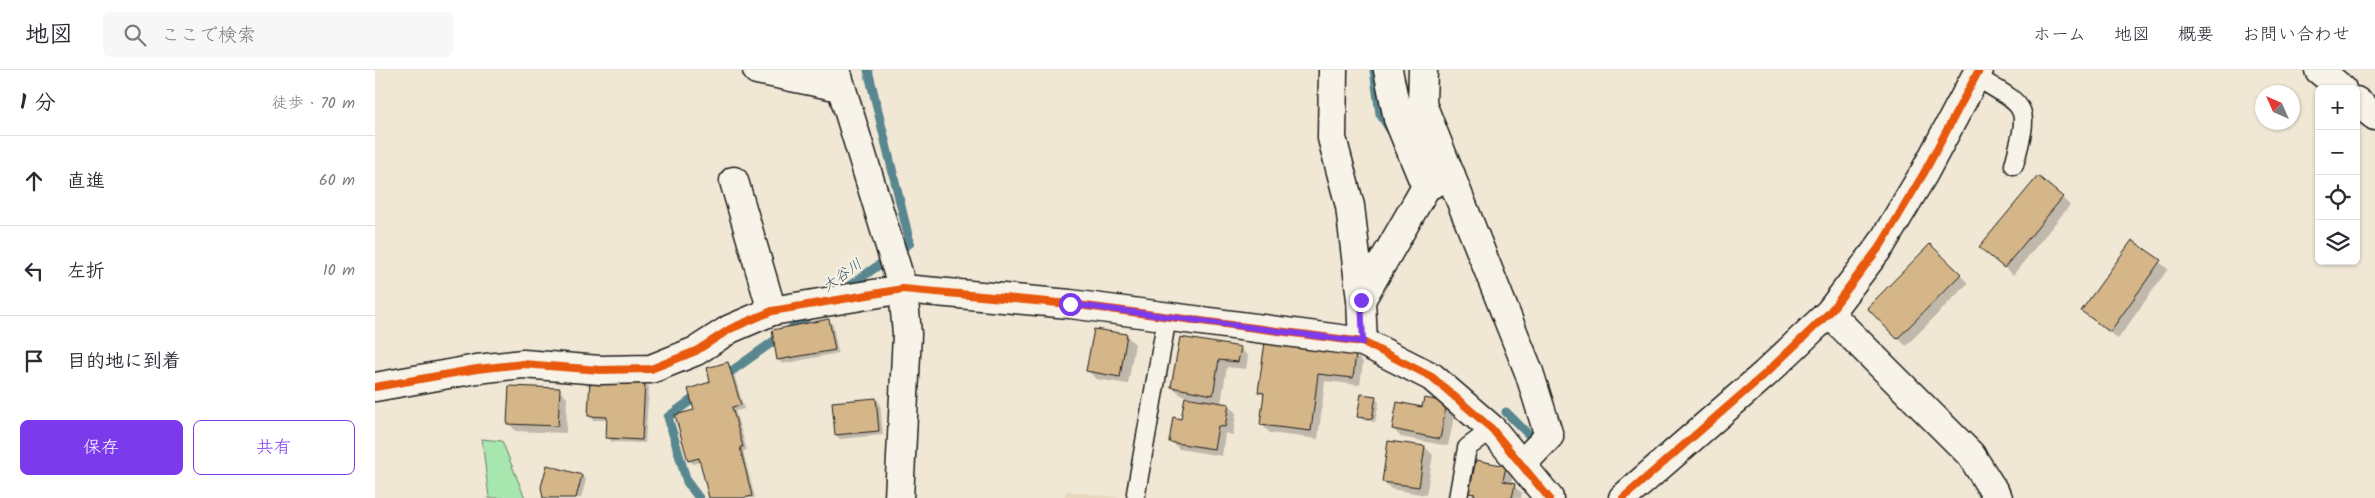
<!DOCTYPE html>
<html lang="ja">
<meta charset="utf-8">
<style>
body{margin:0;font-family:Kalam,"Klee One",sans-serif;background:#f7f7f7;color:#2b2b33}
.controls{position:absolute;right:15px;top:15px;display:grid;overflow:hidden;border-radius:8px;box-shadow:0 1px 4px #0004}
.controls button{width:45px;height:45px;display:grid;place-items:center;padding:0;border:0;border-bottom:1px solid #e1e1e2;background:#fff;color:#2b2b33;font:25px sans-serif}
.compass{position:absolute;left:1880px;top:15px;width:45px;height:45px;border-radius:50%;background:#fff;box-shadow:0 1px 4px #0004;rotate:315deg}
.stop{position:absolute;width:15px;height:15px;margin:-11px;border:4px solid #7c3aed;border-radius:50%;background:#fff}
.stop.end{background:#7c3aed;border-color:#fff;box-shadow:0 1px 5px #0008}
.list{margin:0;padding:0;list-style:none}
h2{display:flex;justify-content:space-between;align-items:center;height:65px;margin:0;padding:0 20px;font-size:21px}
h2 small{font-size:16px;font-weight:400;color:#7c7c81}
.list li{display:grid;grid-template-columns:32px 1fr auto;gap:15px;align-items:center;box-sizing:border-box;height:90px;padding:0 20px;border-top:1px solid #e1e1e2}
.list b{display:block;font-size:19px;white-space:nowrap}
.list em{font-size:16px;font-style:normal;color:#7c7c81}
.actions{display:flex;gap:10px;padding:15px 20px}
.actions a{flex:1;padding:11px 0;border:1px solid #7c3aed;border-radius:8px;text-align:center;font-size:18px;color:#7c3aed}
.actions .main{background:#7c3aed;color:#fff}
.icon{flex:none;width:28px;height:28px;fill:none;stroke:currentColor;stroke-width:2;stroke-linecap:round;stroke-linejoin:round}
.map{position:relative;flex:none;width:2000px;height:428px;overflow:hidden}
header{display:flex;align-items:center;gap:30px;box-sizing:border-box;height:70px;padding:0 25px;background:#fff;border-bottom:1px solid #e1e1e2}
header strong{font-size:24px}
nav{display:flex;gap:28px;margin-inline-start:auto;font-size:18px}
.search{width:350px;height:45px;background:#f7f7f7;display:flex;align-items:center;gap:12px;box-sizing:border-box;padding:0 18px;border-radius:8px;color:#7c7c81;font-size:19px}
main{display:flex}
aside{flex:1;background:#fff}
.map>svg:first-child{display:block}
.built{fill:#e8d8be}
.green{fill:#a7e6ae;stroke:#628165}
.shadow{fill:#0003}
.lines{fill:none;stroke-linecap:round;stroke-linejoin:round}
.stream{stroke:#588790;stroke-width:9}
.building{fill:#d5b689;stroke:#1c1c1c}
.service-casing{stroke:#1c1c1c;stroke-width:21}
.minor-casing{stroke:#1c1c1c;stroke-width:31}
.tertiary-casing{stroke:#1c1c1c;stroke-width:31}
.service{stroke:#f7f3e8;stroke-width:18}
.minor{stroke:#f7f3e8;stroke-width:28}
.tertiary{stroke:#f7f3e8;stroke-width:28}
.cycleway-casing{stroke:#f7f3e8;stroke-width:11}
.cycleway{stroke:#e8590c;stroke-width:8}
.route{stroke:#7c3aed;stroke-width:6}
.labels{text-anchor:middle;stroke-width:4;stroke-linejoin:round;paint-order:stroke}
.water-label{font-size:15px;font-style:italic;fill:#3f5b60;stroke:#f7f3e8}
</style>
<header>
<strong>地図</strong>
<div class="search"><svg class="icon" aria-label="search" viewBox="0 0 24 24"><circle cx="10" cy="10" r="6"/><path d="M15 15l6 6"/></svg>ここで検索</div>
<nav><a>ホーム</a><a>地図</a><a>概要</a><a>お問い合わせ</a></nav>
</header>
<main>
<aside>
<h2>1 分<small>徒歩 · 70 m</small></h2>
<ul class="list">
<li><svg class="icon" aria-label="ahead" viewBox="0 0 24 24"><path d="M12 20V5M6 11l6-6 6 6"/></svg><div><b>直進</b></div><em>60 m</em></li>
<li><svg class="icon" aria-label="left" viewBox="0 0 24 24"><path d="M17 20v-9H6M10 6l-5 5 5 5"/></svg><div><b>左折</b></div><em>10 m</em></li>
<li><svg class="icon" aria-label="arrive" viewBox="0 0 24 24"><path d="M6 21V4h12l-3 4 3 4H6"/></svg><div><b>目的地に到着</b></div></li>
</ul>
<div class="actions"><a class="main">保存</a><a>共有</a></div>
</aside>
<div class="map">
<svg width="2000" height="428" viewBox="0 0 2000 428">
<rect width="100%" height="100%" fill="#f0e7d5"/>
<filter id="ink" filterUnits="userSpaceOnUse"><feTurbulence type="fractalNoise" baseFrequency=".02" numOctaves="2"/><feDisplacementMap in="SourceGraphic" scale="10" xChannelSelector="R" yChannelSelector="G"/><feConvolveMatrix kernelMatrix="1 2 1 2 8 2 1 2 1" color-interpolation-filters="sRGB"/></filter>
<g filter="url(#ink)">
<!-- built -->
<path class="built" d="M 691,421 L 746,428 L 689,428 Z"/>
<!-- green -->
<path class="green" d="M 107,369 L 127,371 L 150,428 L 114,428 Z"/>
<!-- shadow -->
<path class="shadow" d="M 1663,108 L 1695,135 L 1638,205 L 1614,185 Z
M 1757,171 L 1793,199 L 1743,269 L 1707,241 Z
M 1555,176 L 1593,213 L 1531,276 L 1494,238 Z
M 454,251 L 458,255 L 463,283 L 407,294 L 403,289 Z
M 752,266 L 760,274 L 753,314 L 721,309 L 713,301 Z
M 806,269 L 865,278 L 873,286 L 871,299 L 852,297 L 846,334 L 853,335 L 861,343 L 858,365 L 850,363 L 847,386 L 804,379 L 796,371 L 807,350 L 827,329 L 806,325 L 798,317 Z
M 980,284 L 988,292 L 985,315 L 950,311 L 943,369 L 895,363 L 887,355 L 890,327 L 885,322 Z
M 353,293 L 357,297 L 369,339 L 360,341 L 372,380 L 368,381 L 380,428 L 335,428 L 326,392 L 318,394 L 314,390 L 321,340 L 337,312 Z
M 270,313 L 274,317 L 270,373 L 237,372 L 233,367 L 233,350 L 218,350 L 214,346 Z
M 184,320 L 192,328 L 191,363 L 141,361 L 133,353 Z
M 1000,328 L 1004,332 L 1000,352 L 988,350 L 984,346 Z
M 501,329 L 505,333 L 508,365 L 465,369 L 461,365 Z
M 1072,334 L 1080,342 L 1073,376 L 1026,367 L 1018,359 L 1048,338 Z
M 1050,377 L 1058,385 L 1051,425 L 1016,419 L 1008,411 Z
M 1130,397 L 1138,405 L 1136,414 L 1147,423 L 1146,428 L 1101,428 L 1095,422 Z
M 207,406 L 211,410 L 206,428 L 169,428 Z"/>
<g class="lines">
<!-- stream -->
<path class="stream" d="M 999,0 L 1005,44 L 1016,61
M 470,219 L 535,173 L 493,0
M 347,308 L 438,243
M 1131,342 L 1162,373
M 324,428 L 312,412 L 293,347 L 326,323"/>
</g>
<!-- building -->
<path class="building" d="M 1663,106 L 1688,127 L 1629,198 L 1604,177 Z
M 1757,170 L 1786,190 L 1735,262 L 1706,241 Z
M 1555,174 L 1586,204 L 1522,269 L 1492,238 Z
M 454,249 L 460,280 L 402,290 L 397,260 Z
M 719,259 L 752,264 L 745,307 L 711,301 Z
M 805,267 L 866,277 L 863,292 L 844,290 L 838,325 L 796,317 Z
M 890,272 L 981,283 L 978,308 L 943,304 L 936,361 L 885,355 L 889,323 L 883,322 Z
M 353,292 L 366,335 L 357,337 L 368,377 L 365,377 L 377,426 L 369,428 L 334,428 L 324,388 L 313,391 L 300,345 L 319,340 L 313,319 L 335,312 L 332,298 Z
M 215,308 L 270,311 L 267,370 L 231,368 L 232,347 L 213,346 Z
M 134,316 L 185,318 L 183,356 L 132,354 Z
M 986,324 L 1001,326 L 997,349 L 982,347 Z
M 810,327 L 854,334 L 850,357 L 843,356 L 839,379 L 794,372 L 798,347 L 806,349 Z
M 501,328 L 504,361 L 460,365 L 457,332 Z
M 1049,328 L 1072,332 L 1065,369 L 1017,359 L 1022,332 L 1047,337 Z
M 1013,371 L 1050,376 L 1044,417 L 1007,412 Z
M 1101,390 L 1131,396 L 1128,411 L 1140,414 L 1137,428 L 1100,428 L 1100,424 L 1094,423 Z
M 172,395 L 207,405 L 201,428 L 168,428 L 166,417 Z"/>
<g class="lines">
<!-- service casing -->
<g class="service-casing">
<path id="service" d="M 1601,7 C 1654,38 1655,35 1639,95
M 761,423 L 792,247
M 1083,428 L 1092,378 L 1117,359"/>
</g>
<!-- minor casing -->
<g class="minor-casing">
<path id="minor" d="M 382,0 L 465,17
M 958,0 L 957,68 L 975,136 L 986,230 L 988,272
M 1013,0 L 1023,49 L 1051,117
M 1048,0 L 1047,34 L 1154,302 L 1174,366 L 1147,394
M 1944,0 L 1967,19
M 1981,31 L 2000,46
M 359,111 L 397,241
M 528,219 L 695,234 L 988,272 L 1057,307 L 1117,359 L 1174,428
M 986,230 L 1051,117 L 1076,105
M 1454,243 L 1596,385 L 1623,428"/>
</g>
<!-- tertiary casing -->
<g class="tertiary-casing">
<path id="tertiary" d="M 461,0 L 528,219 L 532,264 L 524,428
M 0,317 L 102,299 L 148,294 L 225,300 L 276,299 L 321,281 L 355,259 L 397,241 L 528,219
M 1248,428 L 1390,304 L 1454,243 L 1506,175 L 1549,103 L 1604,0"/>
</g>
<!-- service -->
<use href="#service" class="service"/>
<!-- minor -->
<use href="#minor" class="minor"/>
<!-- tertiary -->
<use href="#tertiary" class="tertiary"/>
<!-- cycleway casing -->
<g class="cycleway-casing">
<path id="cycleway" d="M 0,317 L 102,299 L 148,294 L 225,300 L 276,299 L 321,281 L 355,259 L 397,241 L 528,219 L 695,234 L 988,272 L 1057,307 L 1117,359 L 1174,428
M 1248,428 L 1390,304 L 1454,243 L 1506,175 L 1549,103 L 1604,0"/>
</g>
<!-- cycleway -->
<use href="#cycleway" class="cycleway"/>
</g>
</g>
<g class="lines" filter="url(#ink)">
<!-- route -->
<path class="route" d="M 695,234 L 988,272 L 986,230"/>
</g>
<g class="labels">
<!-- water labels -->
<g class="water-label">
<text transform="translate(467 205) rotate(-36)" y="5">大谷川</text>
</g>
</g>
</svg>
<div class="controls">
<button>+</button>
<button>−</button>
<button><svg class="icon" aria-label="locate" viewBox="0 0 24 24"><circle cx="12" cy="12" r="6"/><path d="M12 2v4M12 18v4M2 12h4M18 12h4"/></svg></button>
<button><svg class="icon" aria-label="layers" viewBox="0 0 24 24"><path d="M12 4l9 5-9 5-9-5zM3 14l9 5 9-5"/></svg></button>
</div>
<svg class="compass" viewBox="-18 -18 36 36"><path d="M0-13l5 13h-10z" fill="#e53935"/><path d="M0 13l5-13h-10z" fill="#7c7c81"/></svg>
<div class="stop" style="left:695px;top:234px"></div>
<div class="stop end" style="left:986px;top:230px"></div>
</div>
</main>
